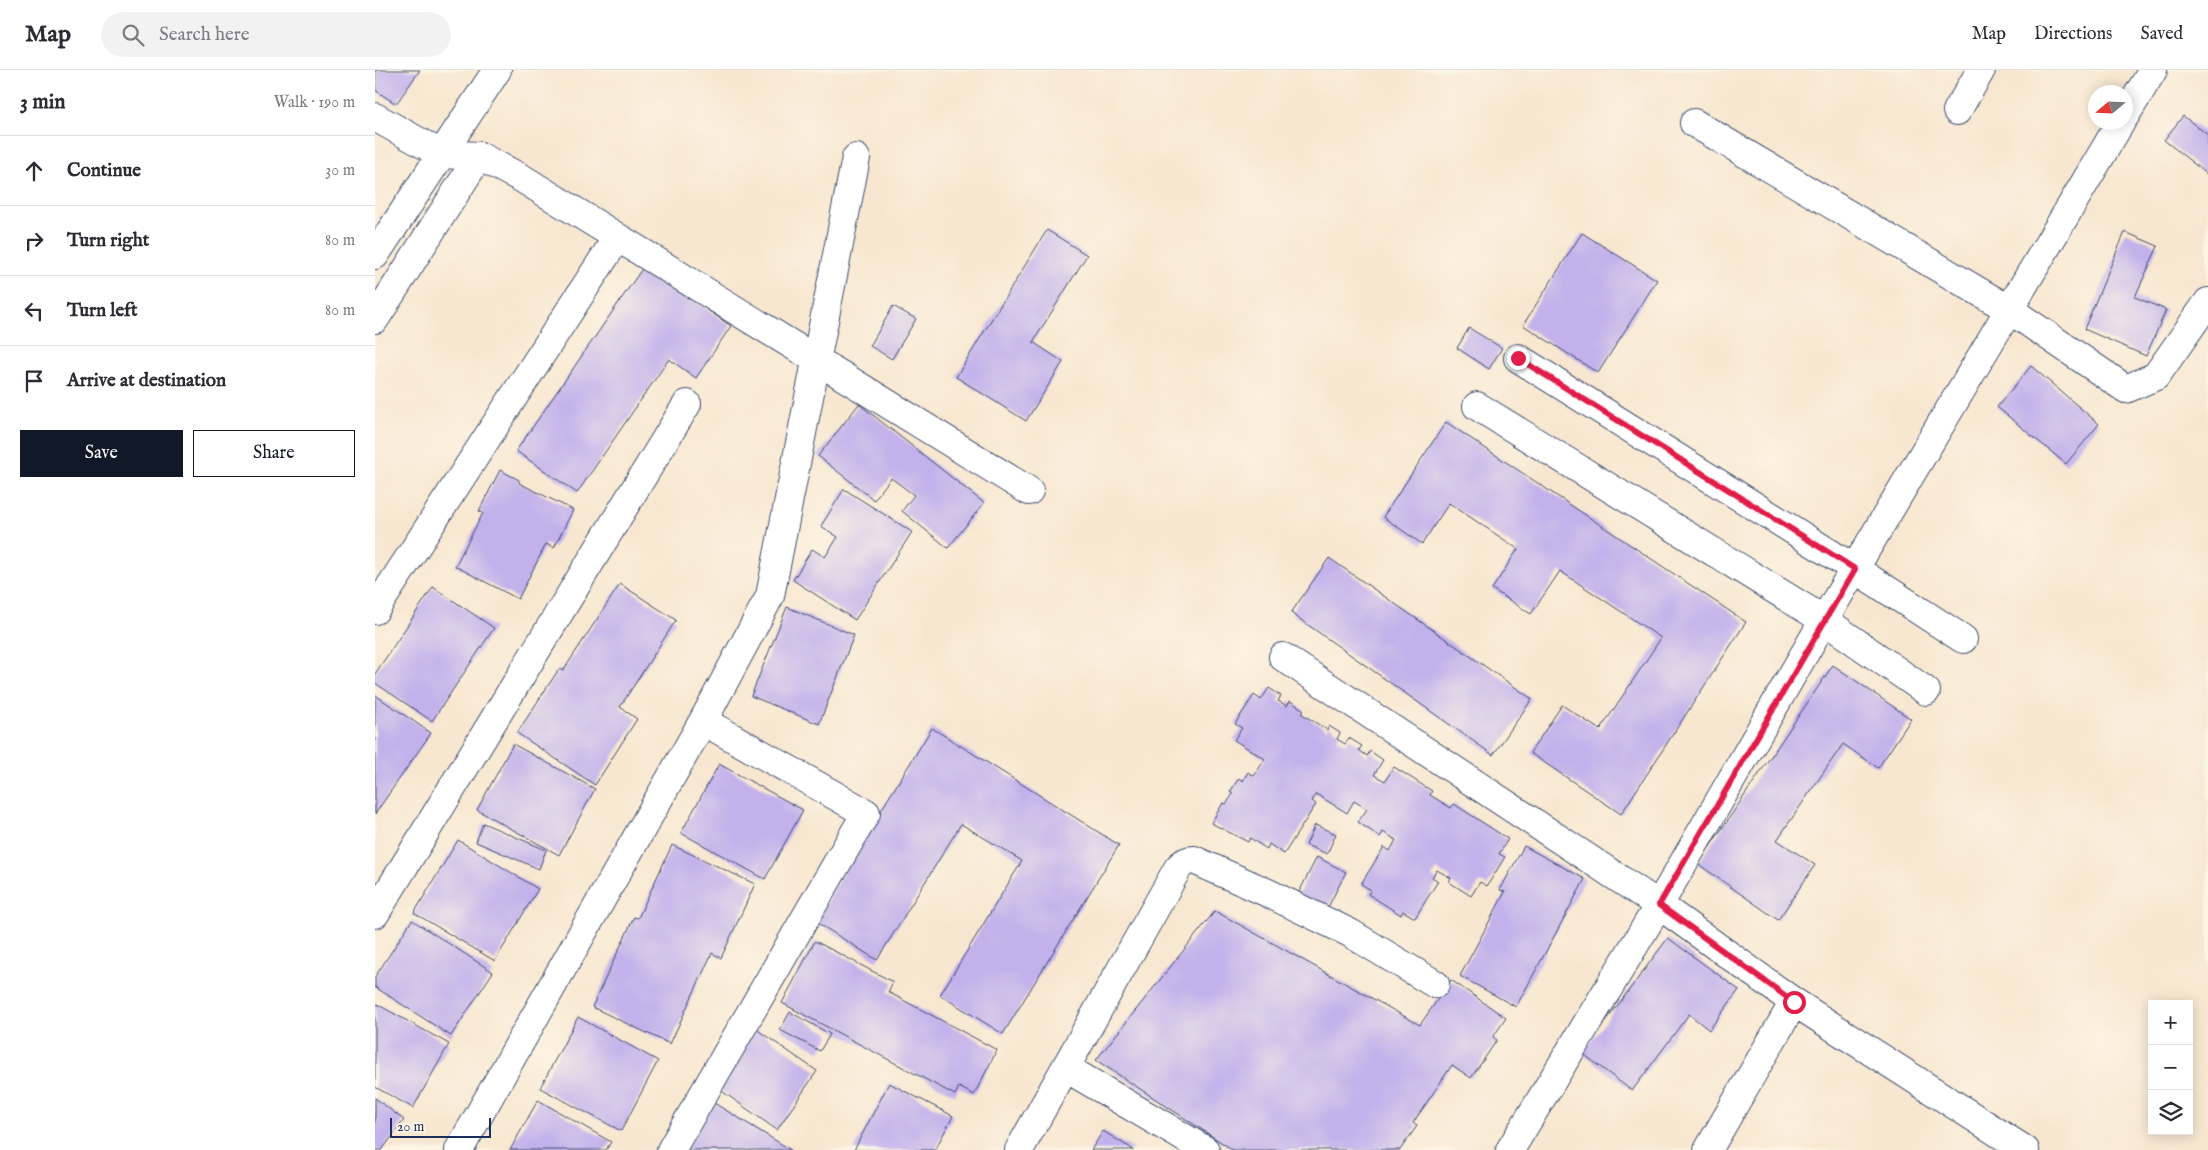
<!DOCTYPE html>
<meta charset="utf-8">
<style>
body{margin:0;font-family:"IM FELL English",serif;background:#f2f2f3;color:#2b2b33}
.controls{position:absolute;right:15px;bottom:15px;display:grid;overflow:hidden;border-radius:0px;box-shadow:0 2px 12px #0003}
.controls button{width:45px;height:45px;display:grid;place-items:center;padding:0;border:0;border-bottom:1px solid #e1e1e2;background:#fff;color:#2b2b33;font:25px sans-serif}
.compass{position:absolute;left:1713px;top:15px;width:45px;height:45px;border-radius:50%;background:#fff;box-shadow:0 2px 12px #0003;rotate:251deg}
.scale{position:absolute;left:15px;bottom:12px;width:101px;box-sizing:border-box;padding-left:5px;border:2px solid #1b2f5e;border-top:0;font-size:14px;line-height:18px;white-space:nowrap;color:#1b2f5e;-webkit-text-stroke:4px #fcf5e5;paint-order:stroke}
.stop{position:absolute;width:15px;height:15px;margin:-11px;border:4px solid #e11d48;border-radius:50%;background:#fff}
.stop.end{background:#e11d48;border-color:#fff;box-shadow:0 1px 5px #0008}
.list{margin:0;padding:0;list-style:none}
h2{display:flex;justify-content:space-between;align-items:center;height:65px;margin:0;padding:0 20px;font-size:21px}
h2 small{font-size:16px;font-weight:400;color:#7c7c81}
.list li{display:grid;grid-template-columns:32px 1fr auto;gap:15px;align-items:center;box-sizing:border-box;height:70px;padding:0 20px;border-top:1px solid #e1e1e2}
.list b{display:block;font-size:19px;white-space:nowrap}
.list em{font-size:16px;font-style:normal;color:#7c7c81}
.actions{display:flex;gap:10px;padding:15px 20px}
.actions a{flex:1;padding:11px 0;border:1px solid #111827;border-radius:0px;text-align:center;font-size:18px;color:#111827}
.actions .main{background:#111827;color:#fff}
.icon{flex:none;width:28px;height:28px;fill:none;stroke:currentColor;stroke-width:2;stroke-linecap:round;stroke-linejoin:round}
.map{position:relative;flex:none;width:1833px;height:1080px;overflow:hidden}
header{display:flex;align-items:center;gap:30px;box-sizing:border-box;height:70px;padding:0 25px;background:#fff;border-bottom:1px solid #e1e1e2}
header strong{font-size:24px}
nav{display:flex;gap:28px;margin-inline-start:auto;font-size:18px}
.search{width:350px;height:45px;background:#f2f2f3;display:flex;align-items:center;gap:12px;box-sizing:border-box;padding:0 18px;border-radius:28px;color:#7c7c81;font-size:19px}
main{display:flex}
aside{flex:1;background:#fff}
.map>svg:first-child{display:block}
.building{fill:#c2b1eb}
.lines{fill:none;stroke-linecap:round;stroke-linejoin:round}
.minor-casing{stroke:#3c4b6f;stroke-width:30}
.minor{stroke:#fff;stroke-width:28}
.route{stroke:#e11d48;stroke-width:6}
</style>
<header>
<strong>Map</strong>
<div class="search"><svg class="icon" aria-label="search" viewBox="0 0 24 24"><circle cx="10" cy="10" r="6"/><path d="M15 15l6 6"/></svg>Search here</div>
<nav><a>Map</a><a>Directions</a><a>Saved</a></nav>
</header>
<main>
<aside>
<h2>3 min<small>Walk · 190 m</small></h2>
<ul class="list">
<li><svg class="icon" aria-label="ahead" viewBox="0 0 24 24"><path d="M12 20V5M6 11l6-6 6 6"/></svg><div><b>Continue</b></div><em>30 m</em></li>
<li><svg class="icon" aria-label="right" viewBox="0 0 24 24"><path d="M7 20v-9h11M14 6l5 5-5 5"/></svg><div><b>Turn right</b></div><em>80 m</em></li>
<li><svg class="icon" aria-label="left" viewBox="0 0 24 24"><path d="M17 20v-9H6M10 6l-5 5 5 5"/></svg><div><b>Turn left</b></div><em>80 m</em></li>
<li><svg class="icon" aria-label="arrive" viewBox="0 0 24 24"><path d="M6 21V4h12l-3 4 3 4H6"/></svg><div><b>Arrive at destination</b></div></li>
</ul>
<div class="actions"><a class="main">Save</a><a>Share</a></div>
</aside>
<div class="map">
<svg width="1833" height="1080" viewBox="0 0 1833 1080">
<rect width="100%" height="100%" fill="#fcf5e5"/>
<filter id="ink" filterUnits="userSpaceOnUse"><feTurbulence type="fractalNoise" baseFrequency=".02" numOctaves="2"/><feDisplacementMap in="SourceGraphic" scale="10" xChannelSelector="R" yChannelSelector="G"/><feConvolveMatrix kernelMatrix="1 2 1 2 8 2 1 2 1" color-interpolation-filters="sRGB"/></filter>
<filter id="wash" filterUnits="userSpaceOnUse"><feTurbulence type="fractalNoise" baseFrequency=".0096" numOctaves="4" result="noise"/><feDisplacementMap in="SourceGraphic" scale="20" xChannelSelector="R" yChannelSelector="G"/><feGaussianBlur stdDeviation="1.12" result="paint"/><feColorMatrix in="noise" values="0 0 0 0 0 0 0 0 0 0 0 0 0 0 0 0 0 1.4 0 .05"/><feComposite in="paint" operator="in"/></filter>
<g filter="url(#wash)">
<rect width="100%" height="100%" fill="#f8e7d0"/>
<g id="blocks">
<!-- building -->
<path class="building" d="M 0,0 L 45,0 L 21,34 L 0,20 Z
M 1808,46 L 1833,65 L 1833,105 L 1789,70 Z
M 672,160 L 712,185 L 658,272 L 688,292 L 651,351 L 581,307 Z
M 1750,162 L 1783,176 L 1760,227 L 1791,240 L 1771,286 L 1709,259 Z
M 1207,163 L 1282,210 L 1223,303 L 1148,255 Z
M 269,196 L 356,256 L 321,308 L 294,289 L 202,423 L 141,381 Z
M 518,236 L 541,249 L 517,289 L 495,276 Z
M 1094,258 L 1127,278 L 1114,299 L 1082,278 Z
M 1656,296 L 1724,354 L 1691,394 L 1622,337 Z
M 484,334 L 609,433 L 573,478 L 527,441 L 539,425 L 516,408 L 499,430 L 443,386 Z
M 1071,352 L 1371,552 L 1246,744 L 1155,683 L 1187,635 L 1225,660 L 1286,568 L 1185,501 L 1156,544 L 1117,519 L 1143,479 L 1074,433 L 1047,474 L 1008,447 Z
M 125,400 L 144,410 L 144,413 L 198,440 L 179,478 L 171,474 L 143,529 L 80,496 L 108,443 L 104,441 Z
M 469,419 L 537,462 L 480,550 L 418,510 L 437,479 L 450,487 L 463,467 L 446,456 Z
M 954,488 L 1157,629 L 1118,685 L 916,543 Z
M 245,514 L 301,550 L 245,637 L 262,649 L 220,715 L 142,663 L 184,599 L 188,601 Z
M 58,517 L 119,558 L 57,651 L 0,613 L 0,604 Z
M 412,537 L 479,565 L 444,654 L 376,626 Z
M 1458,595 L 1536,649 L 1503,698 L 1468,674 L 1402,770 L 1440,795 L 1403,850 L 1323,794 Z
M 894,618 L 906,626 L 903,631 L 912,636 L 915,631 L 929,640 L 927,644 L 952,660 L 954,656 L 965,663 L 962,669 L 970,674 L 974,668 L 987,676 L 984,680 L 992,686 L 995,681 L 1008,690 L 999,705 L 1010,711 L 1019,697 L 1057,721 L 1055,725 L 1076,738 L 1079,734 L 1133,769 L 1124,784 L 1130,787 L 1112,816 L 1105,812 L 1096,826 L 1074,812 L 1076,808 L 1062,800 L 1057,807 L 1063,811 L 1040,848 L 1028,841 L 1026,845 L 993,824 L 996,820 L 986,814 L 1009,777 L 1015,781 L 1021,770 L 1008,762 L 1005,767 L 983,752 L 992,739 L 979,731 L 972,743 L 941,724 L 937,731 L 941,734 L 909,784 L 894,774 L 892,779 L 875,768 L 873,772 L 836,753 L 848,733 L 851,734 L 858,724 L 855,722 L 864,708 L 868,711 L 873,702 L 879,706 L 890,689 L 859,670 L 867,658 L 860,654 L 879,625 L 886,630 Z
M 0,625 L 56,663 L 0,744 Z
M 557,658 L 744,775 L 628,964 L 565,925 L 647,791 L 616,772 L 586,754 L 502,890 L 441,852 L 477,787 Z
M 138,674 L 220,719 L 184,785 L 102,740 Z
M 344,694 L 428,740 L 390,809 L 306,763 Z
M 108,753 L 171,780 L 164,799 L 101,772 Z
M 940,755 L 961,764 L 952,784 L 931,775 Z
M 83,770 L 163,819 L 120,891 L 39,843 Z
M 297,775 L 380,814 L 346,888 L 337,883 L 295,974 L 217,937 L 259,847 L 263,848 Z
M 1149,776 L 1210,809 L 1141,937 L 1085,906 L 1130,822 L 1125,820 Z
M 942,787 L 971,802 L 949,845 L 920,830 Z
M 840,841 L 1045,955 L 1076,910 L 1131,948 L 1118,967 L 1122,970 L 1096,1008 L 1077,995 L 1038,1053 L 1042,1056 L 1025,1080 L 858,1080 L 721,990 Z
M 37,850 L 118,902 L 76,966 L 0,917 L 0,907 Z
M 1293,868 L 1364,920 L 1334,960 L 1314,944 L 1257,1021 L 1207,983 Z
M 440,871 L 518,912 L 513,922 L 622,980 L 599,1025 L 584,1017 L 580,1025 L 407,933 Z
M 0,933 L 74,974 L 38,1038 L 0,1017 Z
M 415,942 L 455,964 L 445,981 L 405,960 Z
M 203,947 L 283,991 L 246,1061 L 165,1018 Z
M 381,959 L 442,1001 L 402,1060 L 341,1017 Z
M 514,1013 L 578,1046 L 560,1080 L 479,1080 Z
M 0,1028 L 29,1050 L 7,1080 L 0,1080 Z
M 163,1030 L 236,1072 L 231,1080 L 135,1080 Z
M 339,1033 L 416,1080 L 311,1080 Z
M 728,1061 L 759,1080 L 716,1080 Z"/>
</g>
</g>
<g filter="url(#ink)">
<use href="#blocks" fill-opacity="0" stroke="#3c4b6f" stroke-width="1"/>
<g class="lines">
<!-- minor casing -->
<g class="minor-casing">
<path id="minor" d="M 1582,41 L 1606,0
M 1750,46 L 1778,0
M 0,47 L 66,84 L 104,86 L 148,109 L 654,421
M 1319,53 L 1635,240 L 1751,319 L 1781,306 L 1833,232
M 0,185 L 122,0
M 0,249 L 104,86
M 1143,288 L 1480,499 L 1588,569
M 1102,336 L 1449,550 L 1551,621
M 0,540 L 242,168
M 908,587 L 1284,835 L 1419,932 L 1650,1080
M 0,844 L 312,334
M 691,998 L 830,1080
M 84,1080 L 328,651 L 395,526 L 481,88
M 296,1080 L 491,743 L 328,651
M 644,1080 L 803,798 C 808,792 812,790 819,790 L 893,823 L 975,863 L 1060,914
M 1135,1080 L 1284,835 L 1449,550 L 1746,52
M 1333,1080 L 1419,932"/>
</g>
<!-- minor -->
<use href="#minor" class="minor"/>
</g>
</g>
<g class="lines" filter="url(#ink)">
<!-- route -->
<path class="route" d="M 1143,288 L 1480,499 L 1284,835 L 1419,932"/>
</g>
</svg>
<div class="controls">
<button>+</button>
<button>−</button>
<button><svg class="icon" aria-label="layers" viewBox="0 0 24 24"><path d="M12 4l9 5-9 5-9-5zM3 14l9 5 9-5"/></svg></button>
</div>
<svg class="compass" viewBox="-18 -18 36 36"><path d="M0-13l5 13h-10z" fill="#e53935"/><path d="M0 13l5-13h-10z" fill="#7c7c81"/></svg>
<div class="scale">20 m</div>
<div class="stop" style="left:1419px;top:932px"></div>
<div class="stop end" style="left:1143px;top:288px"></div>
</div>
</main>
